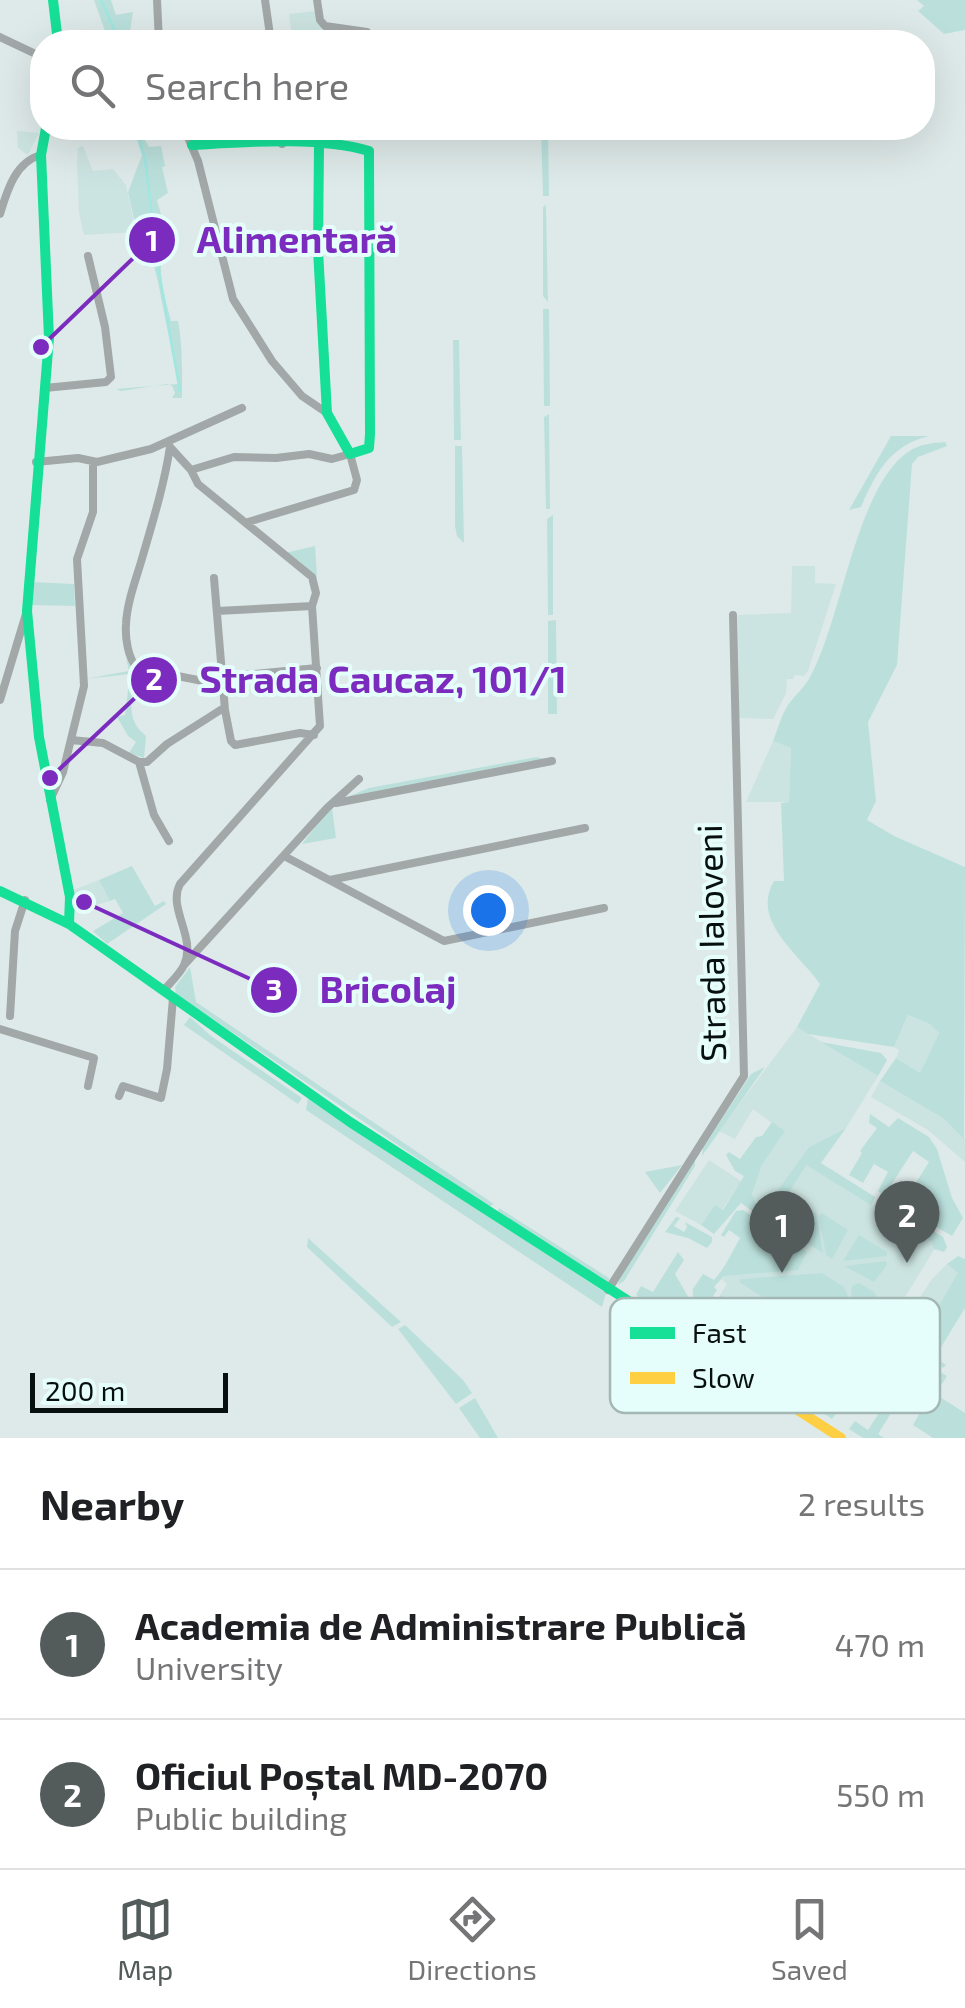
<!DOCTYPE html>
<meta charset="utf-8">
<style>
body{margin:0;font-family:"Exo 2",sans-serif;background:#f2f2f2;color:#202124}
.scale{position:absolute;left:30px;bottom:25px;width:198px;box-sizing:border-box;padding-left:10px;border:5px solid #08100f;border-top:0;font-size:28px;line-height:35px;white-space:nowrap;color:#08100f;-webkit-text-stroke:8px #e5fefb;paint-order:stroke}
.you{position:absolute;left:488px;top:910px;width:35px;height:35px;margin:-25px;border:8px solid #fff;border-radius:50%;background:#1a73e8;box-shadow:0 0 0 15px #1a73e833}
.badge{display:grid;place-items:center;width:65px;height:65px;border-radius:50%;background:#535c5b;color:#fff;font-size:32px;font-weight:700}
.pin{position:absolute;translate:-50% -82px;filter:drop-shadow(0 2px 5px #0008)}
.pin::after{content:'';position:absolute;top:52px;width:35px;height:30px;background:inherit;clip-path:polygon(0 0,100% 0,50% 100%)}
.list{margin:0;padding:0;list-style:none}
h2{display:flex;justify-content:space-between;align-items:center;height:130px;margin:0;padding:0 40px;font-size:42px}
h2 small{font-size:32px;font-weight:400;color:#757577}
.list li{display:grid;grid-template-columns:65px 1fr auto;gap:30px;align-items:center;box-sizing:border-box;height:150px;padding:0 40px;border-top:2px solid #e0e0e0}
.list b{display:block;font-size:38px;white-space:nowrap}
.list p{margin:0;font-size:32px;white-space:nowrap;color:#757577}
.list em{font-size:32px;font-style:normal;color:#757577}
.icon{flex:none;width:55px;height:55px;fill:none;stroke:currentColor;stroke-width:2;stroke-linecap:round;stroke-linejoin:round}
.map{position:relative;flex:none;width:965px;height:1438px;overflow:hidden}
.search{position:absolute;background:#fff;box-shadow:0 10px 40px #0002;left:30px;right:30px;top:30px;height:110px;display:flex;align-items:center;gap:25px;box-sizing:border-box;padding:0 35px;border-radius:40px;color:#757577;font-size:38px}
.sheet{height:430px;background:#fff}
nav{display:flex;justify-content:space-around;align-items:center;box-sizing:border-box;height:140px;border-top:2px solid #e0e0e0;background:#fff;font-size:28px;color:#757577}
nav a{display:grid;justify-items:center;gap:5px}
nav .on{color:#535c5b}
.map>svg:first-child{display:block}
.built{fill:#cce4e1}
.green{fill:#bbe0dc}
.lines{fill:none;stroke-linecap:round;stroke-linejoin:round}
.stream{stroke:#a0e7e1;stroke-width:2.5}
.street{stroke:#a2a8a7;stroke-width:8}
.fast{stroke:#16e098;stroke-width:10}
.slow{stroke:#ffcf43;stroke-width:10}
.labels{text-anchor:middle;stroke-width:8;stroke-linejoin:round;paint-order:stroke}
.street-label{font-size:35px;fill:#08100f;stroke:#e5fefb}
.key{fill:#e5fefb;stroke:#a3b7b4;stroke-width:2.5}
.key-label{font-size:28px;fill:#08100f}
.leader{fill:none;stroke:#7b2cbf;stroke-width:4}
.callout-dot{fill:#7b2cbf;stroke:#e5fefb;stroke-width:4}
.mark-label{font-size:30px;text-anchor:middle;font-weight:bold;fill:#fff}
.callout-label{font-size:38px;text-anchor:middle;font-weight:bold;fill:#7b2cbf;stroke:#e5fefb;stroke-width:8;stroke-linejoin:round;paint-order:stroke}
</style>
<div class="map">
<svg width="965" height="1438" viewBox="0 0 965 1438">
<rect width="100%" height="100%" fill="#deeae9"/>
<!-- built -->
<path class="built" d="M 315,11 L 322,31 L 292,36 L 289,14 Z
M 17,131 L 39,133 L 28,155 L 18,148 Z
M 83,146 L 93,171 L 113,169 L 126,185 L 136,232 L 84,235 L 79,213 L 77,165 L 78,148 Z
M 792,566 L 815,566 L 815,583 L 836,584 L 808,671 L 804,676 L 795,675 L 793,679 L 787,679 L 786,693 L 773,719 L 739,718 L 738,615 L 791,613 Z
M 773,741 L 791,748 L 789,802 L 746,802 Z
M 99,880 L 110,901 L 78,910 L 73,890 Z
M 908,1015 L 931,1024 L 939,1033 L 920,1074 L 896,1058 L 899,1050 L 894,1047 Z
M 797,1027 L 878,1076 L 846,1128 L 809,1147 L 805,1154 L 875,1197 L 872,1205 L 937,1245 L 899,1307 L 887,1301 L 849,1383 L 854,1387 L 770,1365 L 706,1318 L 727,1284 L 722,1280 L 724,1276 L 730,1275 L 766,1228 L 752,1194 L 762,1165 L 784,1132 L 753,1109 L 735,1139 L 719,1131 Z
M 880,1081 L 944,1119 L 965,1139 L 965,1162 L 928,1130 L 871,1097 Z
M 709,1160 L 741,1181 L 722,1210 L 715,1206 L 701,1225 L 675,1211 Z
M 947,1264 L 959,1273 L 928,1324 L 910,1313 L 932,1279 Z"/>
<!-- green -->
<path class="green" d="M 94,0 L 111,0 L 116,15 L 133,12 L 129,37 L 136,42 L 109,42 Z
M 917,0 L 965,0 L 965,30 L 944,34 L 918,11 L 924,6 Z
M 541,128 L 548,128 L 549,196 L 543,196 Z
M 141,133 L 149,147 L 161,146 L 165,166 L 162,167 L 168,193 L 157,200 L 168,239 C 154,264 164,294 171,321 L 178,321 C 183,346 182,376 182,398 L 172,398 L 175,393 L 172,386 L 167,384 L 121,391 L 116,389 L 178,384 L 158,282 L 154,266 L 145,267 L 128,192 L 142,155 L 135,134 Z
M 546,205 L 548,302 L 543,296 L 543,207 Z
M 543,309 L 549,309 L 550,406 L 544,406 Z
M 453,340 L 459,340 L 461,440 L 454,440 Z
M 549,414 L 550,509 L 546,509 L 544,417 Z
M 891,436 L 929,436 C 891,445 876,472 861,507 L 849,510 Z
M 945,442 L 947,446 L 918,457 L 912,464 L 897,665 L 868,722 L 876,801 L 867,820 L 894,836 L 965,867 L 964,1139 L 944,1119 L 880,1081 L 896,1058 L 920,1073 L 939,1033 L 930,1024 L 908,1015 L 894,1047 L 808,1034 L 797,1027 L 820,984 C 800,955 750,921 774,881 L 784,881 L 781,803 L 789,802 L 791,748 L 773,741 C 778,729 781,716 788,705 C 795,695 806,686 811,675 C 842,618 856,488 908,452 C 919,444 932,443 945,442 Z
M 455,446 L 462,446 L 464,543 L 457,536 L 455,526 Z
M 553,515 L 553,615 L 548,615 L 547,519 Z
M 315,546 L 317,578 L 315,580 L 299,561 L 285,553 Z
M 32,582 L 74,584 L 75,606 L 31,605 Z
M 556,620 L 557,714 L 548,714 L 548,621 Z
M 126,658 C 143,682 117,714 146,736 L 144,758 L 129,753 L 136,742 L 128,736 L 117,717 L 125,715 L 130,674 L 85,679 L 129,671 Z
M 537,757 L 548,760 L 340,800 L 369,788 Z
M 332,808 L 336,838 L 302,844 L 329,810 Z
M 132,866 L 155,906 L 164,901 L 166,904 L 107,944 L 93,931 L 123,913 L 115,899 L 110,901 L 99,880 Z
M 190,967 L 196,1002 L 494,1204 L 489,1207 L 176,994 L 175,987 Z
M 190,1017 L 211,1036 L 302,1098 L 298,1104 L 184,1025 Z
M 821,1042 L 881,1053 L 887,1060 L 878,1076 Z
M 765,1067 L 702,1156 L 703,1148 L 751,1074 Z
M 308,1098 L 606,1293 L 602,1307 L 306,1110 Z
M 870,1114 L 889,1127 L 898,1118 L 929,1137 L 937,1149 L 952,1198 L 963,1218 L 952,1236 L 901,1206 L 929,1162 L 913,1151 L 884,1196 L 878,1191 L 888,1172 L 874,1164 L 863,1183 L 849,1175 L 862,1153 L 860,1151 L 877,1128 L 869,1123 Z
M 772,1122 L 785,1131 L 762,1165 L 752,1194 L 762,1218 L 741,1203 L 714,1234 L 701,1225 L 715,1205 L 723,1210 L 744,1176 L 735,1171 L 726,1155 L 729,1152 L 740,1159 L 756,1137 L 762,1136 Z
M 846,1128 L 821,1163 L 875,1197 L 871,1205 L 806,1165 L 771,1222 L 771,1200 L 809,1147 Z
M 695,1158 L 695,1166 L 624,1281 L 618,1285 L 622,1272 Z
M 682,1165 L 660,1193 L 645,1172 Z
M 878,1198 L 943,1237 L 947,1247 L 944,1252 L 934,1249 L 932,1242 L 874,1206 Z
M 499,1208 L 609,1278 L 609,1284 L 497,1214 Z
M 743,1210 L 765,1224 L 766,1228 L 760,1239 L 773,1232 L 807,1252 L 798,1270 L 724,1276 L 714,1287 L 717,1290 L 692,1331 L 693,1289 L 703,1274 L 714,1280 C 725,1268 731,1254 740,1238 L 729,1230 L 724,1237 L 721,1235 L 736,1211 Z
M 812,1212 L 816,1213 L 823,1253 L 798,1238 Z
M 822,1213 L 848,1230 L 832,1259 L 826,1255 L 819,1217 Z
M 676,1217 L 680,1218 L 674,1226 L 684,1232 L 687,1227 L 685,1222 L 712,1237 L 712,1242 L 707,1248 L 688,1238 L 665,1232 Z
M 859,1235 L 887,1252 L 887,1256 L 843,1261 Z
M 308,1238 L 401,1322 L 392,1327 L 307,1247 Z
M 678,1252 L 684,1260 L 675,1274 L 689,1298 L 687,1326 L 636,1295 L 641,1286 L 653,1292 Z
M 958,1256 L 965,1259 L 965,1308 L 935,1357 L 946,1365 L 943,1368 L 912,1347 L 902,1323 L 927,1336 L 929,1331 L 921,1326 L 922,1323 L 910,1324 L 906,1317 L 910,1313 L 928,1324 L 958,1273 L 947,1264 Z
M 886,1261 L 887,1265 L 874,1282 L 844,1266 Z
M 822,1273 L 844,1287 L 866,1336 L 868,1333 L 851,1294 L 852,1286 L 859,1283 L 874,1292 L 882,1306 L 859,1359 L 739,1282 L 741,1279 Z
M 721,1295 L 773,1328 L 765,1340 L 770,1347 L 755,1369 L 698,1332 Z
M 405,1325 L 463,1380 L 472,1393 L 456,1404 L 398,1329 Z
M 794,1339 L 851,1377 L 849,1383 L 854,1387 L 832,1419 L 765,1375 L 778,1351 L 786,1355 Z
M 918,1358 L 923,1365 L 926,1363 L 947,1376 L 942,1384 L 935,1381 L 929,1390 L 965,1413 L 965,1438 L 933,1438 L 913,1425 L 922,1409 L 914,1361 Z
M 895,1388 L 903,1394 L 878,1434 L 884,1438 L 863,1438 L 849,1429 L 855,1421 L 868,1430 Z
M 475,1398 L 498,1438 L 480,1438 L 459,1408 Z"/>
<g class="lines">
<!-- stream -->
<path class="stream" d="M 101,0 L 120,42
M 137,131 L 145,159 L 159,272 L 180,391"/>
<!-- street -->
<path class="street" d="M 157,0 L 159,42
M 265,0 L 271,42
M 317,0 L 320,20 L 325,26 L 367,32
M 0,37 L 42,57
M 75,128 C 96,137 117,133 138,128
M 184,128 L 198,161 L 233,299 L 272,361 L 302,396 L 327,413
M 282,144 L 284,128
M 0,214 C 7,191 15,162 41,155
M 45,388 L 106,382 L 111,377 L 105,327 L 88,256
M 170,447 C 164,486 152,524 141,562 C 135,582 127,603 126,624 C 125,638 128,658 137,668 L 223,685
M 36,462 L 78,458 L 97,462 L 151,449 L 242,408
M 191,470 L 234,457 L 276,458 L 309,454 L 332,459 L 350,454 L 357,480 L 354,490 L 248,522
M 214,578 L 225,710
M 217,611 L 312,606
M 222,677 L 317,668
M 0,700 L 26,614
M 71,740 L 103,743 L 139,762 L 147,762 L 167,744 L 222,709 L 225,710 L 231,741 L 235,745 L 300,733 L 314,735
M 139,762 L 154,815 L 169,841
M 50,800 L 63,772 L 84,686 L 77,559 L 93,512 L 93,462
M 336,803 L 552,761
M 286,857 L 444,941 L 604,908
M 330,880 L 585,828
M 184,965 L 327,808 L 359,779
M 163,991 C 170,983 180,974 184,965 C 197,937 167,909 180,884 L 320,726 L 312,606 L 316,593 L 312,577 L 198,484 L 191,470 L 170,447
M 10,1016 L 15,931 L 25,900
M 0,1029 L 94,1058 L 88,1086
M 119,1096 L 123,1086 L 161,1098 L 167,1069 L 173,998
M 608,1290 L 744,1076 L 733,615"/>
<!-- fast -->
<path class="fast" d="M 53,0 L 58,42
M 46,128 L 41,155 L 49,338 L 27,611 L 39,737 L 70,897 L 69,924
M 192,145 C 246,142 318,136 369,151 L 370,434 L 369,448 L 350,454 L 327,413 L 318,250 L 319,145
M 0,891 L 69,924 L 350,1122 L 669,1327"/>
<!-- slow -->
<path class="slow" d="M 669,1327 L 841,1438"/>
</g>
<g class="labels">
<!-- street labels -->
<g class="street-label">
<text transform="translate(712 943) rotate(-91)" y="12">Strada Ialoveni</text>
</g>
</g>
<!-- legend -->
<rect x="610" y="1298" width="330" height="115" rx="15" class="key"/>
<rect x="630" y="1327" width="45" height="12" fill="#16e098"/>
<rect x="630" y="1372" width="45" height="12" fill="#ffcf43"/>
<g class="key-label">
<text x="692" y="1343">Fast</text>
<text x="692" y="1388">Slow</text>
</g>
<!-- callouts -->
<path class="leader" d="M41 347L152 240M50 778L154 680M84 902L274 990"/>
<g class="callout-dot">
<circle cx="41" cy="347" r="10"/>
<circle cx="50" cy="778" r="10"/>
<circle cx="84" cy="902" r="10"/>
<circle cx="152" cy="240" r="25"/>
<circle cx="154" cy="680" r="25"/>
<circle cx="274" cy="990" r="25"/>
</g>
<g class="mark-label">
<text x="152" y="251">1</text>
<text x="154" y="690">2</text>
<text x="274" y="1000">3</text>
</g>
<g class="callout-label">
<text x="297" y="253">Alimentară</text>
<text x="383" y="693">Strada Caucaz, 101/1</text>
<text x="388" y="1003">Bricolaj</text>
</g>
</svg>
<div class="scale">200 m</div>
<div class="you"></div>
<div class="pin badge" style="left:782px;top:1273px">1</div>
<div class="pin badge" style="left:907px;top:1263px">2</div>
<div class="search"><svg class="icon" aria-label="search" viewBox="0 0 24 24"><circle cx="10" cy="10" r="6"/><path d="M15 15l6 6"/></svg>Search here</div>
</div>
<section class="sheet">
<h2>Nearby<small>2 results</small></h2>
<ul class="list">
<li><span class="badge">1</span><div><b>Academia de Administrare Publică</b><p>University</p></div><em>470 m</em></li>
<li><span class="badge">2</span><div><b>Oficiul Poștal MD-2070</b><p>Public building</p></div><em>550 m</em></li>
</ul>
</section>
<nav>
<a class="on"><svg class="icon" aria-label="map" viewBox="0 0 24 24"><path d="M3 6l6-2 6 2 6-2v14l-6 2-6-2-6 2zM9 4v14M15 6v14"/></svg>Map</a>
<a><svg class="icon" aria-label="directions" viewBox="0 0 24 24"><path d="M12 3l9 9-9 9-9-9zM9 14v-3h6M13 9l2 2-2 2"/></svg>Directions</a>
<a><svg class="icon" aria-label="saved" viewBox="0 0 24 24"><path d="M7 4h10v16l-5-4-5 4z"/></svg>Saved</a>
</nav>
